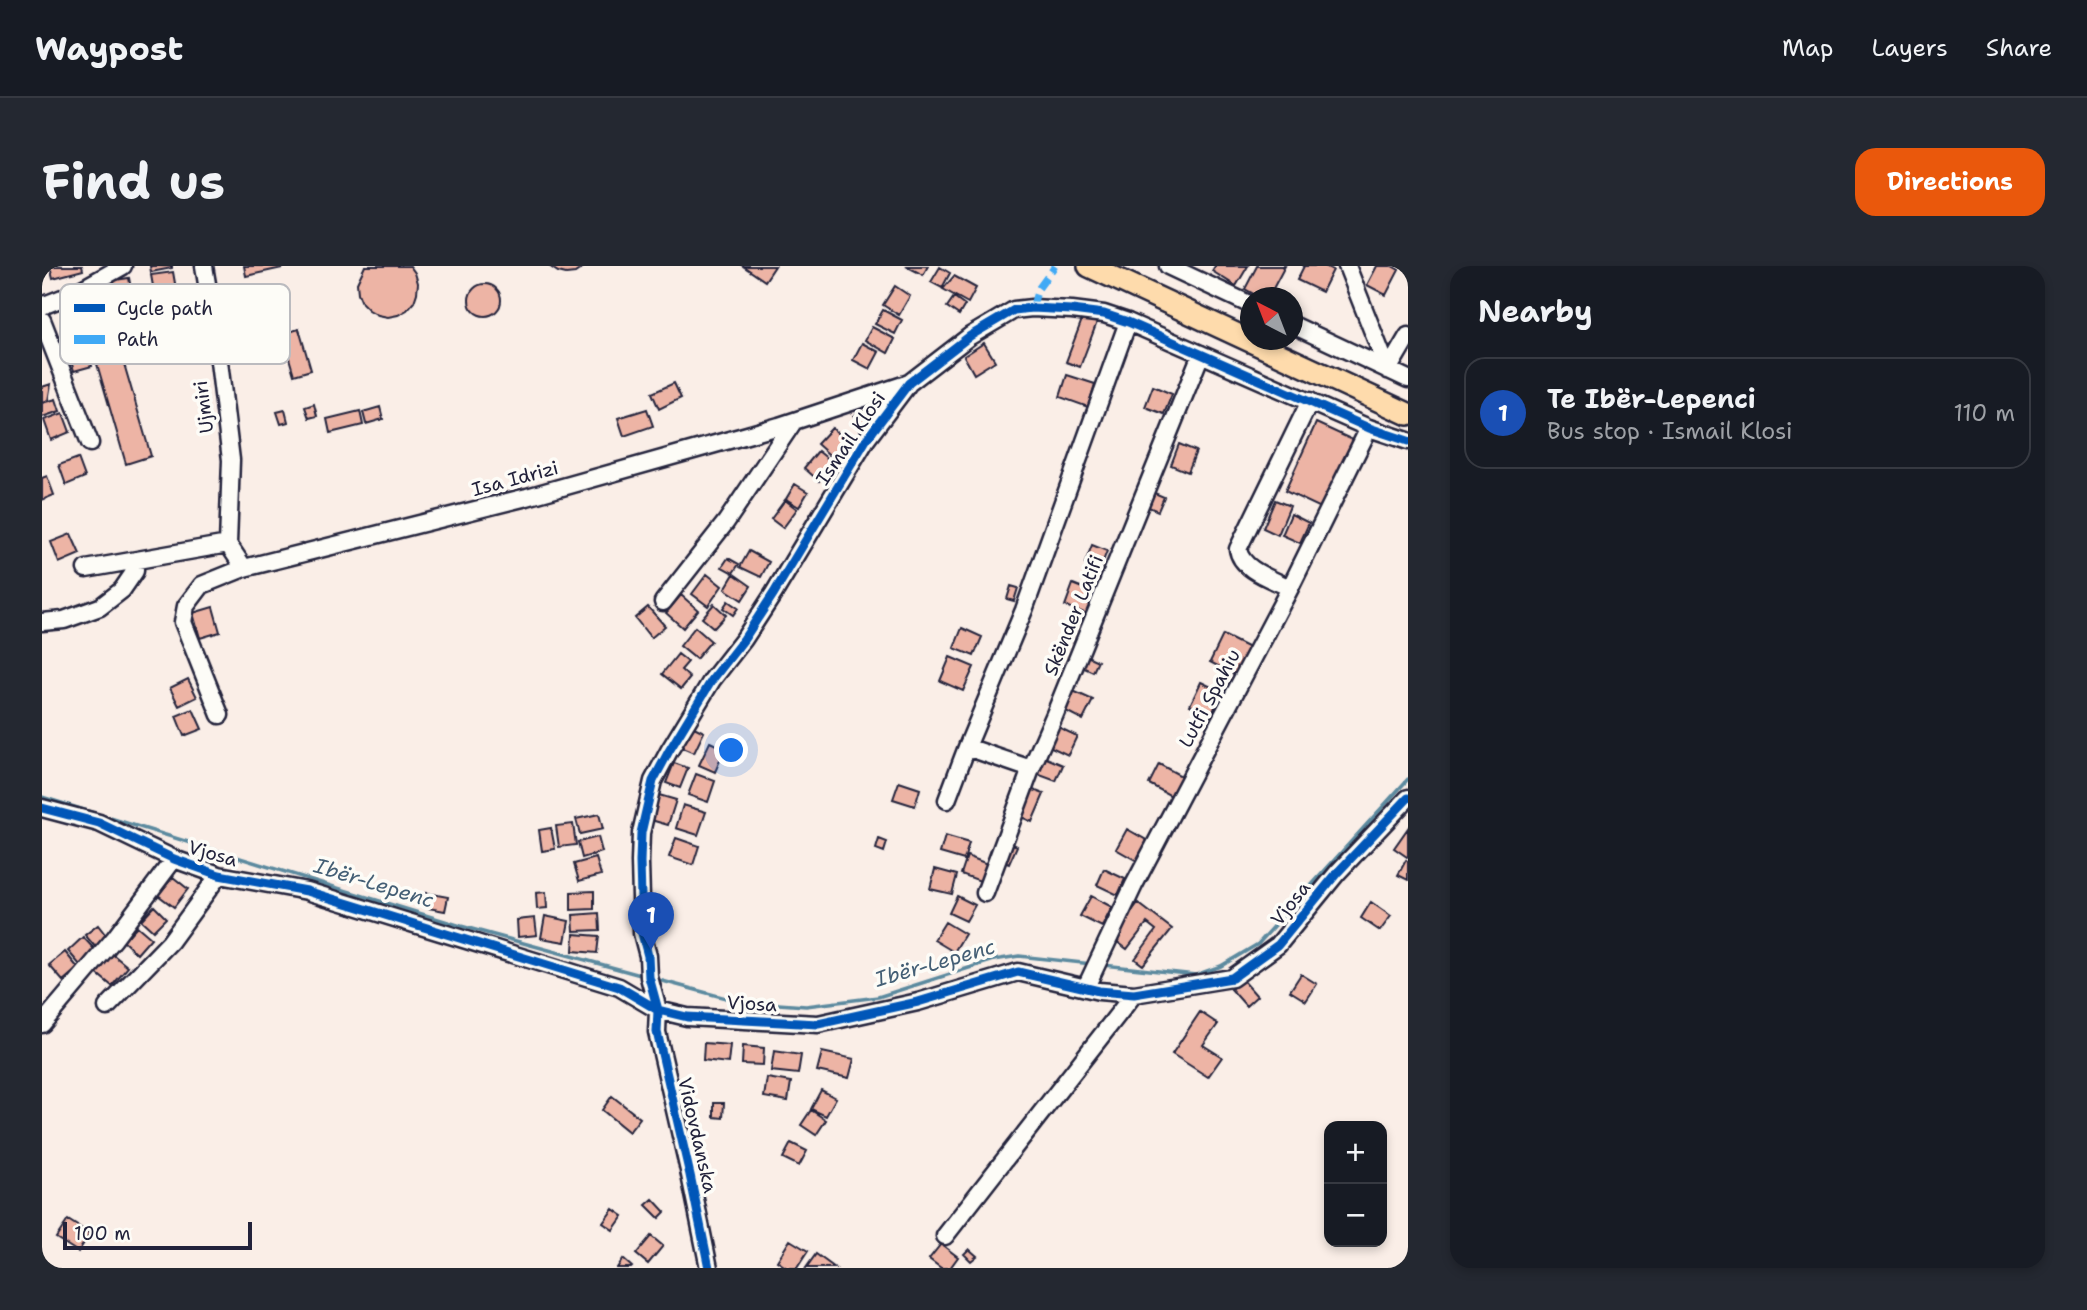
<!DOCTYPE html>
<meta charset="utf-8">
<style>
body{margin:0;font-family:"Shantell Sans",sans-serif;background:#242831;color:#f1f3f6}
.controls{position:absolute;right:21px;bottom:21px;display:grid;overflow:hidden;border-radius:14px;box-shadow:0 4px 10px #0003}
.controls button{width:63px;height:63px;display:grid;place-items:center;padding:0;border:0;border-bottom:2px solid #363941;background:#171b24;color:#f1f3f6;font:35px sans-serif}
.compass{position:absolute;left:1198px;top:21px;width:63px;height:63px;border-radius:50%;background:#171b24;box-shadow:0 4px 10px #0003;rotate:318deg}
.scale{position:absolute;left:21px;bottom:18px;width:189px;box-sizing:border-box;padding-left:7px;border:4px solid #22223b;border-top:0;font-size:19px;line-height:24px;white-space:nowrap;color:#22223b;-webkit-text-stroke:5px #fdfcf7;paint-order:stroke}
.you{position:absolute;left:690px;top:485px;width:24px;height:24px;margin:-18px;border:5px solid #fff;border-radius:50%;background:#1a73e8;box-shadow:0 0 0 10px #1a73e833}
.badge{display:grid;place-items:center;width:46px;height:46px;border-radius:50%;background:#ea580c;color:#fff;font-size:23px;font-weight:700}
.pin{position:absolute;translate:-50% -58px;filter:drop-shadow(0 2px 4px #0008)}
.pin::after{content:'';position:absolute;top:37px;width:24px;height:21px;background:inherit;clip-path:polygon(0 0,100% 0,50% 100%)}
.list{margin:0;padding:0;list-style:none}
h2{display:flex;justify-content:space-between;align-items:center;height:91px;margin:0;padding:0 28px;font-size:30px}
h2 small{font-size:23px;font-weight:400;color:#9ea1a6}
.list li{display:grid;grid-template-columns:46px 1fr auto;gap:21px;align-items:center;box-sizing:border-box;height:112px;margin:0 14px 14px;padding:0 14px;border:2px solid #363941;border-radius:21px}
.list b{display:block;font-size:26px;white-space:nowrap}
.list p{margin:0;font-size:23px;white-space:nowrap;color:#9ea1a6}
.list em{font-size:23px;font-style:normal;color:#9ea1a6}
.map{position:relative;flex:none;width:1366px;height:1002px;overflow:hidden;border-radius:21px}
header{display:flex;align-items:center;gap:42px;box-sizing:border-box;height:98px;padding:0 35px;background:#171b24;border-bottom:2px solid #363941}
header strong{font-size:33px}
nav{display:flex;gap:38px;margin-inline-start:auto;font-size:24px}
.intro{display:flex;align-items:center;justify-content:space-between;box-sizing:border-box;height:168px;padding:0 42px}
h1{margin:0;font-size:49px}
.button{padding:18px 32px;border-radius:21px;background:#ea580c;color:#fff;font-size:24px;font-weight:700}
main{display:flex;gap:42px;padding:0 42px}
aside{flex:1;background:#171b24;border-radius:21px;box-shadow:0 4px 10px #0003}
.map>svg:first-child{display:block}
.lines{fill:none;stroke-linecap:round;stroke-linejoin:round}
.stream{stroke:#5c8a9f;stroke-width:3.5}
.building{fill:#edb4a5;stroke:#22223b;stroke-width:2}
.minor-casing{stroke:#22223b;stroke-width:21}
.major-casing{stroke:#22223b;stroke-width:26}
.minor{stroke:#fdfcf7;stroke-width:16}
.major{stroke:#fedbac;stroke-width:21}
.quiet{stroke:#3fa9f5;stroke-width:7;stroke-dasharray:14 7;stroke-linecap:butt}
.cycleway-casing{stroke:#fdfcf7;stroke-width:13}
.cycleway{stroke:#0057b8;stroke-width:9}
.labels{text-anchor:middle;stroke-width:7;stroke-linejoin:round;paint-order:stroke}
.street-label{font-size:19px;fill:#22223b;stroke:#fdfcf7}
.water-label{font-size:21px;font-style:italic;fill:#445f75;stroke:#fdfcf7}
.key{fill:#fdfcf7;stroke:#bbbbbf;stroke-width:2}
.key-label{font-size:19px;fill:#22223b}
</style>
<header>
<strong>Waypost</strong>
<nav><a>Map</a><a>Layers</a><a>Share</a></nav>
</header>
<div class="intro"><h1>Find us</h1><a class="button">Directions</a></div>
<main>
<div class="map">
<svg width="1366" height="1002" viewBox="0 0 1366 1002">
<rect width="100%" height="100%" fill="#faeee7"/>
<filter id="ink" filterUnits="userSpaceOnUse"><feTurbulence type="fractalNoise" baseFrequency=".0143" numOctaves="2"/><feDisplacementMap in="SourceGraphic" scale="14" xChannelSelector="R" yChannelSelector="G"/><feConvolveMatrix kernelMatrix="1 2 1 2 8 2 1 2 1" color-interpolation-filters="sRGB"/></filter>
<g filter="url(#ink)">
<g class="lines">
<!-- stream -->
<path class="stream" d="M 0,531 L 419,660 L 602,710
M 1061,699 L 1154,709 L 1179,700 L 1216,678 L 1366,513
M 613,713 L 695,735 L 764,740 L 836,731 L 952,694 L 977,690 L 1050,698"/>
</g>
<!-- building -->
<path class="building" d="M 8,0 L 40,0 L 41,4 L 11,12 Z
M 108,0 L 130,0 L 130,2 L 109,6 Z
M 202,0 L 239,0 L 240,2 L 204,10 Z
M 323,0 L 368,0 L 373,7 L 376,17 L 375,27 L 372,36 L 365,44 L 356,49 L 346,51 L 336,49 L 327,44 L 320,37 L 316,27 L 315,17 Z
M 507,0 L 543,0 L 533,7 L 524,8 L 516,6 Z
M 701,0 L 733,0 L 723,15 Z
M 864,0 L 886,0 L 881,9 Z
M 1173,0 L 1206,0 L 1194,20 L 1170,5 Z
M 1215,0 L 1243,0 L 1226,32 L 1219,32 L 1203,23 Z
M 1262,0 L 1283,0 L 1291,4 L 1280,26 L 1255,14 Z
M 1335,0 L 1350,0 L 1357,4 L 1344,29 L 1325,19 Z
M 898,1 L 908,7 L 900,22 L 889,16 Z
M 131,6 L 134,23 L 112,26 L 109,9 Z
M 912,10 L 934,22 L 926,37 L 901,23 Z
M 87,12 L 90,28 L 69,32 L 66,15 Z
M427 34a16 16 0 1 1 32 0a16 16 0 1 1-32 0Z
M 853,20 L 868,30 L 857,49 L 841,39 Z
M 912,31 L 923,39 L 917,49 L 905,41 Z
M 841,44 L 860,54 L 853,68 L 833,58 Z
M 1041,51 L 1055,56 L 1038,101 L 1024,96 Z
M 830,61 L 853,73 L 846,87 L 823,74 Z
M 257,63 L 269,104 L 252,109 L 240,68 Z
M 43,77 L 50,100 L 32,105 L 25,82 Z
M 820,77 L 837,86 L 828,103 L 811,94 Z
M 942,77 L 953,95 L 932,108 L 922,90 Z
M 80,91 L 109,190 L 84,198 L 55,98 Z
M 1025,109 L 1053,118 L 1046,141 L 1018,131 Z
M 632,117 L 639,132 L 617,143 L 610,127 Z
M 9,118 L 6,135 L 0,137 L 0,121 Z
M 1111,120 L 1130,128 L 1122,148 L 1103,141 Z
M 14,133 L 18,145 L 0,151 L 0,137 Z
M 847,133 L 819,165 L 812,150 Z
M 272,138 L 275,150 L 267,152 L 263,141 Z
M 338,141 L 341,153 L 324,158 L 321,146 Z
M 605,143 L 611,160 L 582,170 L 576,152 Z
M 243,144 L 246,156 L 239,158 L 235,146 Z
M 318,145 L 321,159 L 288,167 L 285,153 Z
M 21,147 L 28,166 L 9,174 L 2,154 Z
M 1274,157 L 1313,175 L 1281,243 L 1243,225 Z
M 790,162 L 809,178 L 794,195 L 775,178 Z
M 1137,178 L 1154,185 L 1146,206 L 1129,199 Z
M 776,185 L 791,197 L 777,215 L 762,202 Z
M 36,192 L 43,211 L 24,219 L 17,199 Z
M 5,210 L 12,229 L 0,234 L 0,212 Z
M 753,218 L 766,226 L 757,241 L 744,233 Z
M 1110,226 L 1122,231 L 1116,245 L 1104,240 Z
M 743,234 L 755,243 L 741,262 L 729,253 Z
M 1233,234 L 1248,240 L 1236,269 L 1221,262 Z
M 1249,248 L 1267,257 L 1258,277 L 1240,269 Z
M 29,268 L 38,288 L 17,297 L 9,276 Z
M 1050,279 L 1065,285 L 1058,303 L 1043,297 Z
M 707,285 L 727,296 L 719,311 L 698,301 Z
M 686,292 L 697,298 L 691,307 L 680,301 Z
M 665,308 L 680,320 L 666,340 L 650,328 Z
M 692,308 L 709,320 L 700,334 L 683,323 Z
M 1031,318 L 1054,327 L 1045,348 L 1023,340 Z
M 969,320 L 976,322 L 972,335 L 965,333 Z
M 639,329 L 656,344 L 641,362 L 624,347 Z
M 686,335 L 696,342 L 691,349 L 681,342 Z
M 672,338 L 684,349 L 672,362 L 660,352 Z
M 171,341 L 178,366 L 158,372 L 151,347 Z
M 606,341 L 623,360 L 609,372 L 593,352 Z
M 653,361 L 669,375 L 654,393 L 638,380 Z
M 920,362 L 940,371 L 932,390 L 912,382 Z
M 1181,369 L 1207,382 L 1193,409 L 1168,396 Z
M 636,388 L 646,396 L 639,404 L 648,412 L 639,423 L 620,408 Z
M 1045,390 L 1056,395 L 1051,406 L 1040,401 Z
M 908,391 L 932,401 L 921,425 L 898,415 Z
M 146,413 L 155,431 L 137,440 L 128,422 Z
M 1159,416 L 1180,426 L 1169,450 L 1148,439 Z
M 1031,425 L 1051,434 L 1041,454 L 1022,444 Z
M 151,443 L 160,463 L 142,470 L 134,450 Z
M 650,460 L 662,466 L 652,487 L 640,482 Z
M 1016,461 L 1035,470 L 1026,489 L 1007,480 Z
M 668,476 L 683,483 L 673,506 L 657,499 Z
M 1002,491 L 1021,499 L 1014,515 L 995,508 Z
M 632,497 L 646,502 L 638,522 L 624,517 Z
M 1117,498 L 1141,511 L 1131,531 L 1107,518 Z
M 654,508 L 673,515 L 666,536 L 646,529 Z
M 857,516 L 878,523 L 873,540 L 851,533 Z
M 986,522 L 1002,528 L 990,556 L 975,549 Z
M 617,529 L 634,534 L 626,559 L 609,554 Z
M 641,539 L 664,546 L 656,569 L 634,562 Z
M 557,548 L 561,563 L 538,568 L 534,553 Z
M 531,558 L 534,579 L 517,581 L 514,560 Z
M 509,562 L 513,583 L 500,585 L 497,564 Z
M 1366,562 L 1366,590 L 1365,591 L 1352,582 Z
M 1085,563 L 1106,575 L 1095,595 L 1074,583 Z
M 903,570 L 927,577 L 922,594 L 898,587 Z
M 556,571 L 560,586 L 540,592 L 536,576 Z
M 634,572 L 657,580 L 651,599 L 627,591 Z
M 837,573 L 845,576 L 842,586 L 834,583 Z
M 967,576 L 975,580 L 967,598 L 959,595 Z
M 925,590 L 948,599 L 941,616 L 919,608 Z
M 554,592 L 559,609 L 537,615 L 532,598 Z
M 1364,594 L 1366,595 L 1366,614 L 1356,609 Z
M 893,603 L 915,609 L 910,628 L 888,623 Z
M 1062,603 L 1083,613 L 1076,629 L 1055,619 Z
M 131,611 L 146,623 L 132,641 L 116,629 Z
M 552,625 L 552,643 L 529,644 L 529,626 Z
M 504,626 L 505,642 L 495,643 L 494,627 Z
M 384,627 L 406,631 L 403,645 L 386,642 Z
M 915,630 L 933,639 L 924,655 L 907,647 Z
M 1049,630 L 1070,641 L 1060,661 L 1038,650 Z
M 1329,636 L 1349,650 L 1338,665 L 1319,652 Z
M 1096,637 L 1130,663 L 1101,699 L 1093,693 L 1114,664 L 1105,657 L 1085,683 L 1070,672 Z
M 112,640 L 124,652 L 111,665 L 99,654 Z
M 557,647 L 558,664 L 532,665 L 531,649 Z
M 503,650 L 527,655 L 523,676 L 499,672 Z
M 493,652 L 495,669 L 476,671 L 475,654 Z
M 903,656 L 923,668 L 912,686 L 892,674 Z
M 56,659 L 67,673 L 55,683 L 43,669 Z
M 95,660 L 109,672 L 95,688 L 81,675 Z
M 532,668 L 557,670 L 555,687 L 531,685 Z
M 41,671 L 54,685 L 38,699 L 26,685 Z
M 23,686 L 36,702 L 21,715 L 7,699 Z
M 69,687 L 86,701 L 70,720 L 53,706 Z
M 1259,708 L 1275,718 L 1264,735 L 1248,725 Z
M 1200,713 L 1215,730 L 1204,740 L 1189,723 Z
M 1158,746 L 1176,758 L 1161,779 L 1180,791 L 1166,811 L 1130,788 Z
M 662,777 L 688,779 L 686,797 L 661,794 Z
M 701,780 L 722,782 L 721,799 L 700,798 Z
M 732,785 L 759,789 L 756,808 L 729,805 Z
M 780,786 L 812,793 L 807,812 L 775,805 Z
M 725,812 L 749,816 L 746,835 L 722,831 Z
M 779,824 L 794,832 L 784,850 L 769,843 Z
M 570,830 L 598,852 L 587,866 L 560,844 Z
M 672,837 L 682,837 L 681,852 L 672,851 Z
M 769,844 L 784,854 L 774,869 L 759,859 Z
M 749,877 L 765,885 L 757,900 L 741,892 Z
M 611,933 L 623,946 L 617,952 L 604,939 Z
M 571,943 L 581,950 L 571,964 L 561,957 Z
M 26,954 L 48,968 L 36,986 L 14,972 Z
M 609,970 L 621,980 L 606,998 L 594,988 Z
M 748,974 L 766,985 L 755,1002 L 745,1002 L 735,995 Z
M 899,978 L 916,991 L 908,1002 L 899,1002 L 887,993 Z
M 927,983 L 935,990 L 929,995 L 922,988 Z
M 774,988 L 793,1002 L 764,1002 Z
M 581,993 L 590,1001 L 589,1002 L 575,1002 Z"/>
<g class="lines">
<!-- minor casing -->
<g class="minor-casing">
<path id="minor" d="M 162,0 L 174,71 L 189,194 L 186,278 L 202,302
M 1126,0 L 1209,39
M 1305,0 L 1346,104
M 0,40 L 33,27 L 81,0
M 0,54 L 48,177
M 1251,59 L 1366,113
M 1346,104 L 1366,70
M 44,303 L 186,278
M 1248,322 C 1230,313 1199,304 1196,283 L 1268,135
M 621,336 L 684,256 L 752,155
M 0,356 L 22,354 L 58,341 L 80,324 L 93,305 L 93,295
M 178,449 L 141,356 L 144,340 L 160,319 L 202,302 L 485,231 L 737,160 L 867,117
M 925,481 L 989,503
M 905,534 L 925,481 L 982,344 L 1086,56
M 0,542 L 57,557 L 132,593 L 177,609 L 265,625 L 577,721 L 616,744 L 645,751 L 776,758 L 876,736 L 976,706 L 1057,725 L 1092,728 L 1190,712 L 1236,679 L 1295,607 L 1366,532
M 943,627 L 989,503 L 1013,448 L 1159,88
M 1044,721 L 1092,619 L 1248,322 L 1327,162
M 65,741 L 128,676 L 177,609
M 0,758 L 72,673 L 132,593
M 903,970 L 1092,728
M 667,1002 L 648,909 L 615,766 L 616,744 L 607,711 L 606,690 L 600,667 L 598,596 L 599,567 L 611,515 L 627,485 L 670,414 L 702,373 L 732,327 L 824,174 L 867,117 L 928,70 L 972,44 L 990,42 L 1030,44 L 1062,48 L 1086,56 L 1327,162 L 1366,175"/>
</g>
<!-- major casing -->
<g class="major-casing">
<path id="major" d="M 1047,0 L 1366,148"/>
</g>
<!-- minor -->
<use href="#minor" class="minor"/>
<!-- major -->
<use href="#major" class="major"/>
<!-- quiet -->
<path class="quiet" d="M 990,42 L 996,23 L 1013,0"/>
<!-- cycleway casing -->
<g class="cycleway-casing">
<path id="cycleway" d="M 0,542 L 57,557 L 132,593 L 177,609 L 265,625 L 577,721 L 616,744 L 645,751 L 776,758 L 876,736 L 976,706 L 1057,725 L 1092,728 L 1190,712 L 1236,679 L 1295,607 L 1366,532
M 667,1002 L 648,909 L 615,766 L 616,744 L 607,711 L 606,690 L 600,667 L 598,596 L 599,567 L 611,515 L 627,485 L 670,414 L 702,373 L 732,327 L 824,174 L 867,117 L 928,70 L 972,44 L 990,42 L 1030,44 L 1062,48 L 1086,56 L 1327,162 L 1366,175"/>
</g>
<!-- cycleway -->
<use href="#cycleway" class="cycleway"/>
</g>
</g>
<g class="labels">
<!-- street labels -->
<g class="street-label">
<text transform="translate(161 141) rotate(-97)" y="7">Ujmiri</text>
<text transform="translate(808 172) rotate(-56)" y="7">Ismail Klosi</text>
<text transform="translate(473 212) rotate(-15)" y="7">Isa Idrizi</text>
<text transform="translate(1031 349) rotate(-68)" y="7">Skënder Latifi</text>
<text transform="translate(1167 432) rotate(-62)" y="7">Lutfi Spahiu</text>
<text transform="translate(171 587) rotate(16)" y="7">Vjosa</text>
<text transform="translate(1248 637) rotate(-51)" y="7">Vjosa</text>
<text transform="translate(710 737) rotate(3)" y="7">Vjosa</text>
<text transform="translate(656 869) rotate(77)" y="7">Vidovdanska</text>
</g>
<!-- water labels -->
<g class="water-label">
<text transform="translate(332 617) rotate(17)" y="7">Ibër-Lepenc</text>
<text transform="translate(893 697) rotate(-16)" y="7">Ibër-Lepenc</text>
</g>
</g>
<!-- legend -->
<rect x="18" y="18" width="230" height="80" rx="10" class="key"/>
<rect x="32" y="38" width="31" height="8" fill="#0057b8"/>
<rect x="32" y="69" width="31" height="9" fill="#3fa9f5"/>
<g class="key-label">
<text x="75" y="49">Cycle path</text>
<text x="75" y="80">Path</text>
</g>
</svg>
<div class="controls">
<button>+</button>
<button>−</button>
</div>
<svg class="compass" viewBox="-18 -18 36 36"><path d="M0-13l5 13h-10z" fill="#e53935"/><path d="M0 13l5-13h-10z" fill="#9ea1a6"/></svg>
<div class="scale">100 m</div>
<div class="you"></div>
<div class="pin badge" style="left:609px;top:684px;background:#1a4fb4">1</div>
</div>
<aside>
<h2>Nearby<small></small></h2>
<ul class="list">
<li><span class="badge" style="background:#1a4fb4">1</span><div><b>Te Ibër-Lepenci</b><p>Bus stop · Ismail Klosi</p></div><em>110 m</em></li>
</ul>
</aside>
</main>
